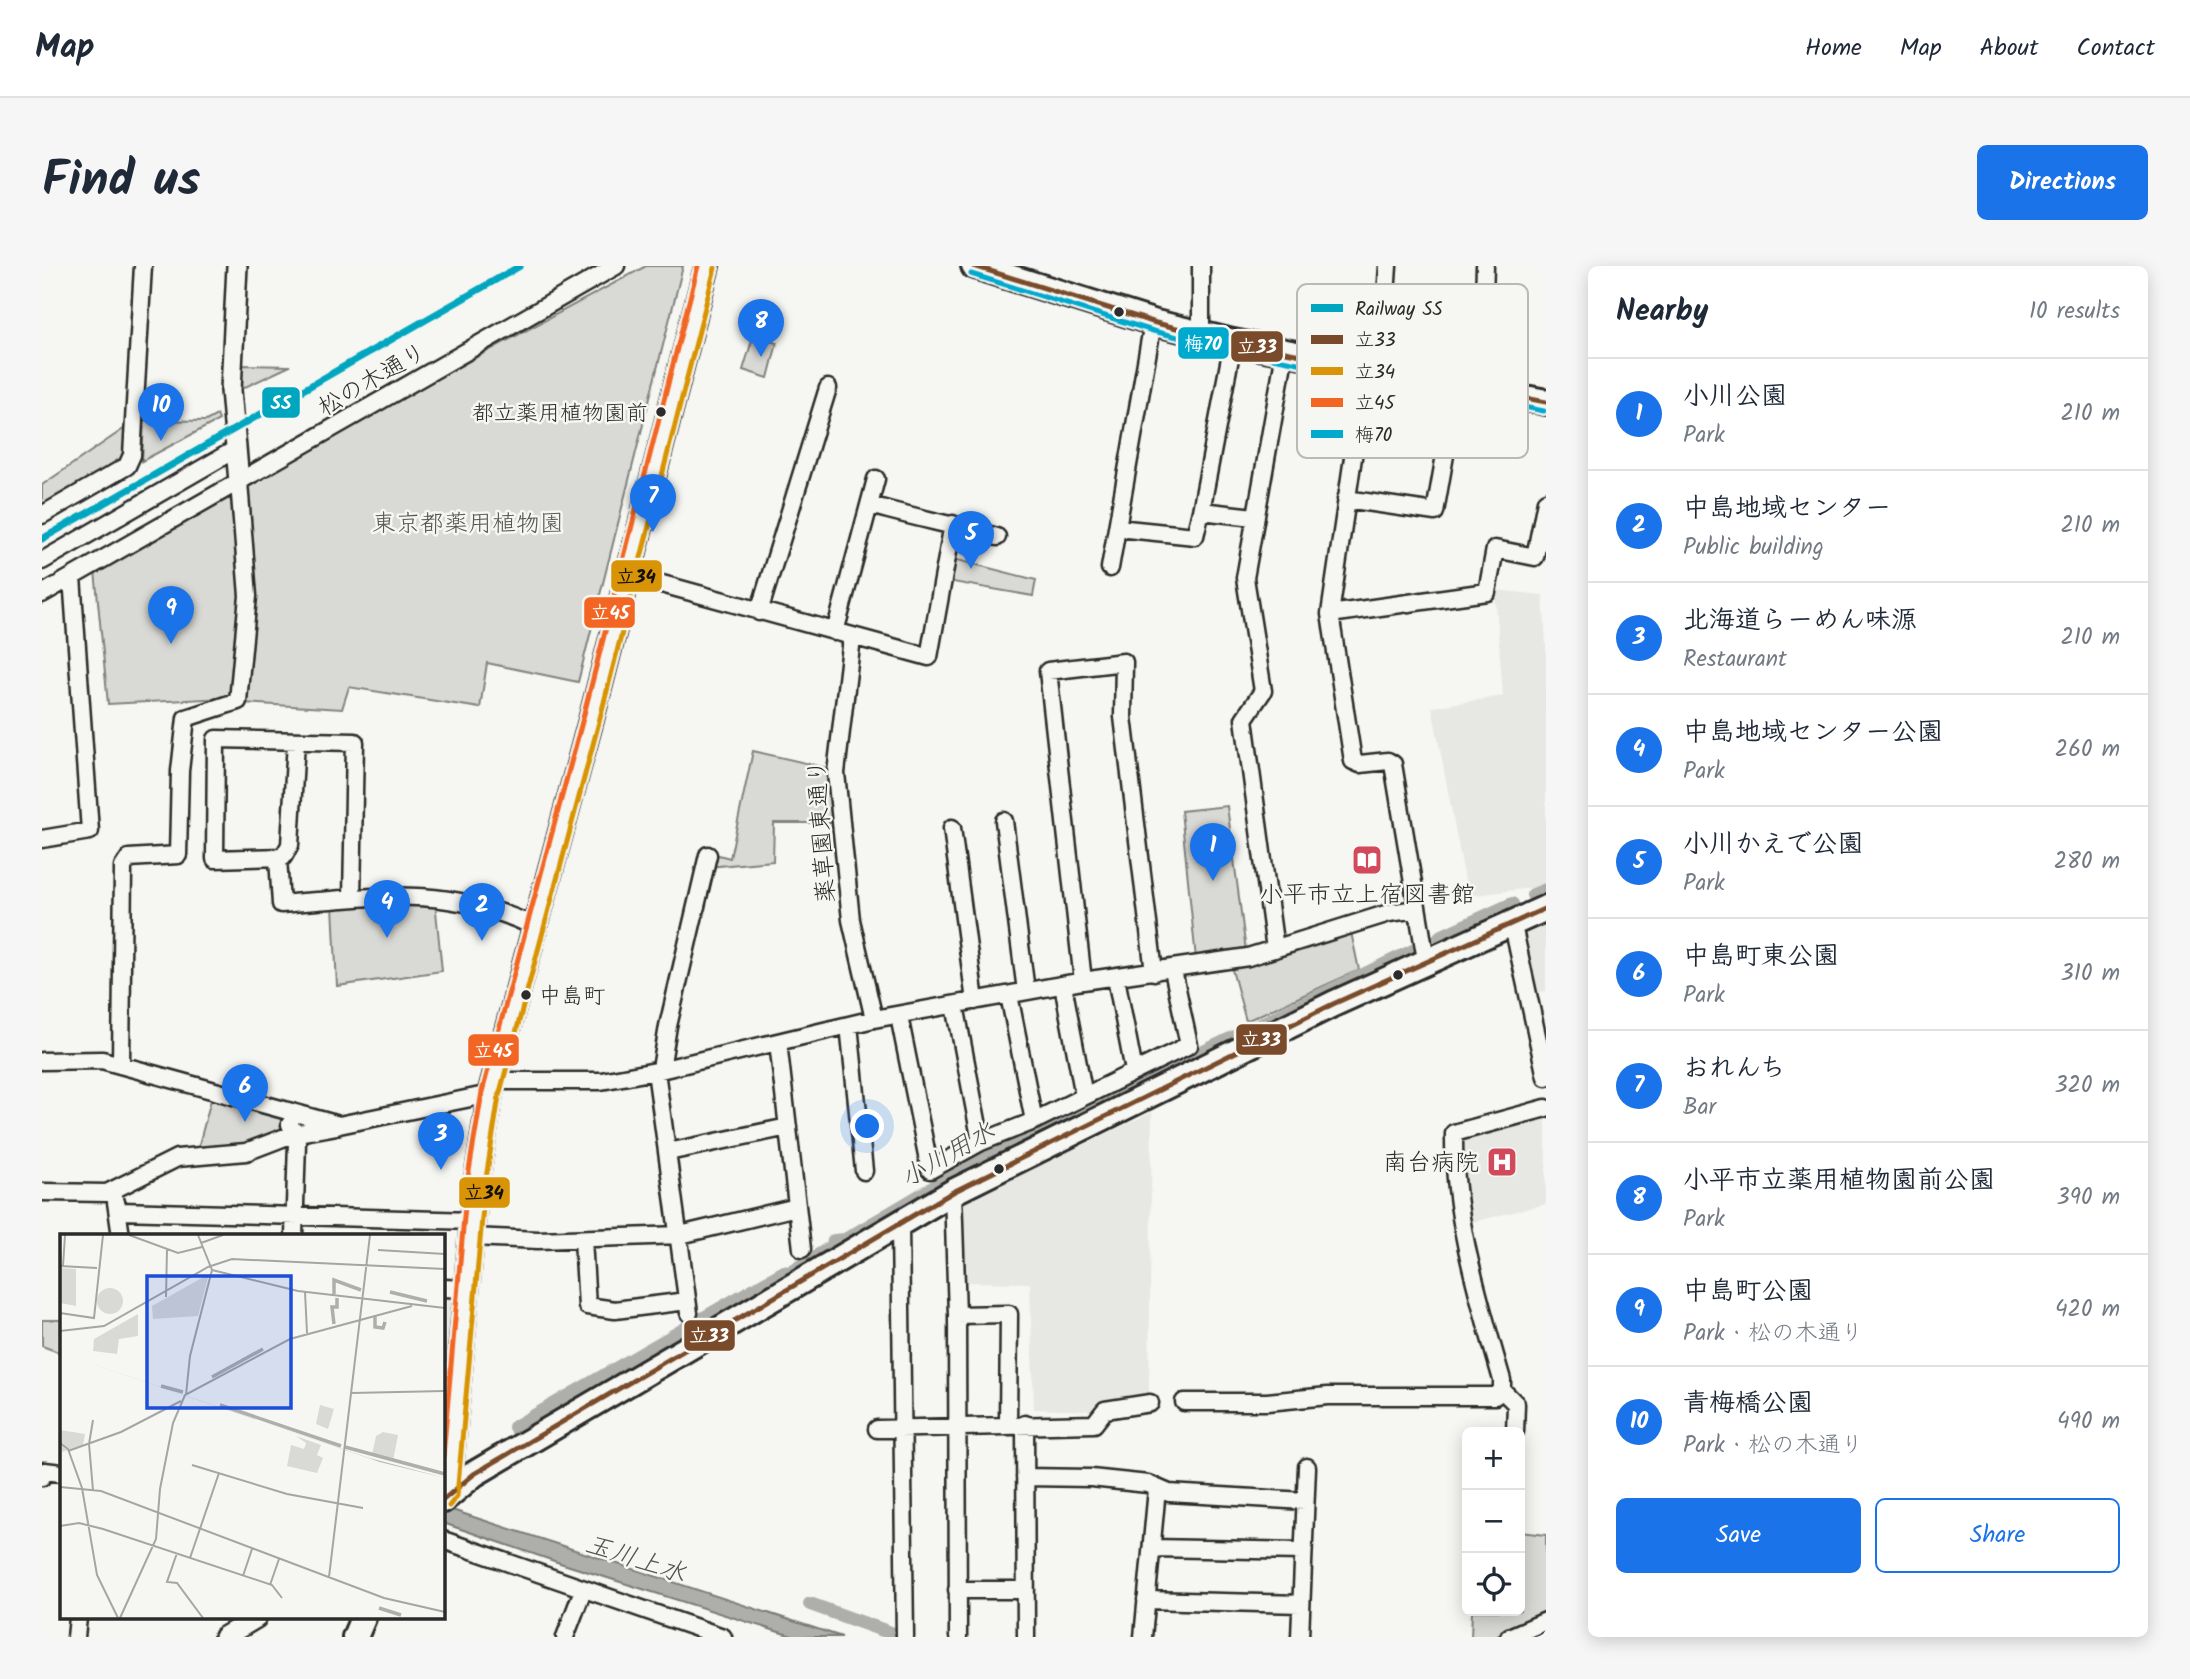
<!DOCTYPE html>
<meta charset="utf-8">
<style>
body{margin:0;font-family:Kalam,"Klee One",sans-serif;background:#f6f6f7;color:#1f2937}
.controls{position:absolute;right:21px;bottom:21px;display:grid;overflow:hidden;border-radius:10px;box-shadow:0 4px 18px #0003}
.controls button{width:63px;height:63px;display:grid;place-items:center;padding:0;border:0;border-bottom:2px solid #e0e1e3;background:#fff;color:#1f2937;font:35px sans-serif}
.you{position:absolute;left:826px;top:861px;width:24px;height:24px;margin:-18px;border:5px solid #fff;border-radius:50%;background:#1a73e8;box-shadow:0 0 0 10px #1a73e833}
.badge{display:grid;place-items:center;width:46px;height:46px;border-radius:50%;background:#1a73e8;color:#fff;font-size:23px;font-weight:700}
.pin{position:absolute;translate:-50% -58px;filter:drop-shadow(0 2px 4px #0008)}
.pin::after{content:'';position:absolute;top:37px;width:24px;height:21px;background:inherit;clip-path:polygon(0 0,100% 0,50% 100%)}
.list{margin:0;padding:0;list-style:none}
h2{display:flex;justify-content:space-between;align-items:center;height:91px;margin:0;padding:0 28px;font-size:30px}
h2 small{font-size:23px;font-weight:400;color:#747a83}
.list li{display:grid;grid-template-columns:46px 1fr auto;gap:21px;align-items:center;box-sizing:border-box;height:112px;padding:0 28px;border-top:2px solid #e0e1e3}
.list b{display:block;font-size:26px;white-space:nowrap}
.list p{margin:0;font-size:23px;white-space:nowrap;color:#747a83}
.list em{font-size:23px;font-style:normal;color:#747a83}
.actions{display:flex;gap:14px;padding:21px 28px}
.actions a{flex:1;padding:16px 0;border:2px solid #1a73e8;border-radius:10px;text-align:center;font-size:24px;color:#1a73e8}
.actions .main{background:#1a73e8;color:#fff}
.icon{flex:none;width:38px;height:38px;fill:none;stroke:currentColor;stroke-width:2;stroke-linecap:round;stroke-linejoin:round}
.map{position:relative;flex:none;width:1504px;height:1371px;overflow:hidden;border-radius:10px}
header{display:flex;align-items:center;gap:42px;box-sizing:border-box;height:98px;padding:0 35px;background:#fff;border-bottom:2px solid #e0e1e3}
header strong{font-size:33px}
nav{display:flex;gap:38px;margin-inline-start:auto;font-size:24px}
.intro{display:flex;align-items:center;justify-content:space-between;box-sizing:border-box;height:168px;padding:0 42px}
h1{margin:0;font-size:49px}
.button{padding:18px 32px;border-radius:10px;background:#1a73e8;color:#fff;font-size:24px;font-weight:700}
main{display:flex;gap:42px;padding:0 42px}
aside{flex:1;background:#fff;border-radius:10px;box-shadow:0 4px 18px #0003}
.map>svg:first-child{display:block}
.built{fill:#e7e7e3}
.green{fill:#d9d9d5;stroke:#828280;stroke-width:2}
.water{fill:#aeaeab;stroke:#7a7a78;stroke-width:2}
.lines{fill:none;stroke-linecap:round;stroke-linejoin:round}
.canal{stroke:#aeaeab;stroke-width:14}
.minor-casing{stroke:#2b2b2b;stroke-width:21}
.tertiary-casing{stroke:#2b2b2b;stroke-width:24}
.secondary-casing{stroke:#2b2b2b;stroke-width:28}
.primary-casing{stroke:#2b2b2b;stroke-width:30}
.minor{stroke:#f6f6f2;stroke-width:16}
.tertiary{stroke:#f6f6f2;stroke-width:19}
.secondary{stroke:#f6f6f2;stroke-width:23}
.primary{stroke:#f6f6f2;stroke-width:24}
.bus-1-casing{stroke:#f6f6f2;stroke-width:10}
.bus-2-casing{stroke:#f6f6f2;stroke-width:10}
.bus-3-casing{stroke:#f6f6f2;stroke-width:10}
.bus-4-casing{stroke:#f6f6f2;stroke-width:10}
.bus-1{stroke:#7a4b2a;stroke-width:5}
.bus-2{stroke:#d89406;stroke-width:5}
.bus-3{stroke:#f26522;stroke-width:5}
.bus-4{stroke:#00a9ce;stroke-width:5}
.rail-1-casing{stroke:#f6f6f2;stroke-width:12}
.rail-1{stroke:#00a6bf;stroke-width:7}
.bus-dot{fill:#2b2b2b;stroke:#f6f6f2;stroke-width:2.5}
.labels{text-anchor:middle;stroke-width:5;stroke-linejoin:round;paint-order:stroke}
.bus-label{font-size:22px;fill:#2b2b2b;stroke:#f6f6f2;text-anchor:end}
.street-label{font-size:24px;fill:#2b2b2b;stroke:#f6f6f2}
.park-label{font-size:24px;fill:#565656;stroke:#f6f6f2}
.poi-label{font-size:24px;fill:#2b2b2b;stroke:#f6f6f2}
.water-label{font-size:26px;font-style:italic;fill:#525251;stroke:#f6f6f2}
.inset-river{fill:none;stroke:#aeaeab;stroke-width:3.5}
.inset-road{fill:none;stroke:#a5a5a2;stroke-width:2}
.view{fill:#1d4ed8;fill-opacity:0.15;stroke:#1d4ed8;stroke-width:3.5}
.inset-edge{fill:none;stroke:#2b2b2b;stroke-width:3.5}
.key{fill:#f6f6f2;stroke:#b9b9b6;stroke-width:2}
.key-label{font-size:19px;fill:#2b2b2b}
.line-badge{stroke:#f6f6f2;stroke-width:2.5}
.badge-label{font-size:19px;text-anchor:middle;font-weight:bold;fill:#fff}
.pale-badge-label{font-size:19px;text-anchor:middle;font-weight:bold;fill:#111}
</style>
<header>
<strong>Map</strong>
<nav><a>Home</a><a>Map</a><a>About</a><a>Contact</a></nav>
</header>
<div class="intro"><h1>Find us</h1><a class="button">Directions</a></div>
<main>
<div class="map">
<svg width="1504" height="1371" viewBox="0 0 1504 1371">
<rect width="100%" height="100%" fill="#f6f6f2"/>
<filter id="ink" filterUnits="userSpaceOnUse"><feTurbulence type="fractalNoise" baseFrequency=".0143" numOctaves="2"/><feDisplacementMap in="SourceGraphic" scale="14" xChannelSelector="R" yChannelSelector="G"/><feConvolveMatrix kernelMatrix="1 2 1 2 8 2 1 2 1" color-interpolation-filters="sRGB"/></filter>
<g filter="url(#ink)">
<!-- built -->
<path class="built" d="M 1453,324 L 1501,329 L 1504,380 L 1504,620 L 1426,630 L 1390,441 L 1461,430 Z
M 1504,654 L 1504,725 L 1493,727 L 1481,669 L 1485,662 Z
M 1110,846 L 1107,1126 L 1059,1139 L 1052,1145 L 992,1143 L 988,1017 L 919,1016 L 918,938 Z
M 1504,847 L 1504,938 L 1426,957 L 1418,916 L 1419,870 Z
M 401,1026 L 408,1026 L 411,1031 L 401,1144 Z"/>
<!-- green -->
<path class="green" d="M 604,0 L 641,0 L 536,416 L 445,397 L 438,442 L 307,421 L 300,443 L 200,437 L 199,218 Z
M 711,71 L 735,77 L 726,112 L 701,104 Z
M 199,99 L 248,100 L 199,123 Z
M 175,149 L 177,154 L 100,195 L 102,154 L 164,155 Z
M 86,160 L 84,187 L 79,195 L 0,241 L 0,219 Z
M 184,232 L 191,235 L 202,330 L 193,426 L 184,432 L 66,438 L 53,305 Z
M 908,292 L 994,314 L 991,330 L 905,315 Z
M 711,485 L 790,503 L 794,557 L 732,557 L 731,595 L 665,601 L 669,587 L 688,592 Z
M 1185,540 L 1204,685 L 1154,693 L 1139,545 Z
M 393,635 L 400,705 L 295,720 L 291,640 Z
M 1309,666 L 1317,704 L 1204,755 L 1189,700 Z
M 170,830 L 240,849 L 245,864 L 225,876 L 155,886 Z
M 0,1054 L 19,1054 L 19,1087 L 0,1080 Z
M 1478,1266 L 1504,1269 L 1504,1349 L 1453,1371 L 1429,1371 L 1430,1345 L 1478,1345 Z"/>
<!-- water -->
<path class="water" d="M 401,1241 L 800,1371 L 753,1371 L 518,1297 L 401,1257 Z"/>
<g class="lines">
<!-- canal -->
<path class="canal" d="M 1491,629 L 1504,624
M 1398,671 L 1470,638
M 473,1161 L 742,1006 L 744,1009 L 790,981 L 792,975 L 803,974 L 896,919 L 983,872 L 1377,682
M 768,1338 L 860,1371"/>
<!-- minor casing -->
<g class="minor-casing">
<path id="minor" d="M 1159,0 L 1159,68
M 1191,76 L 1159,245 L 1212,251
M 1324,103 L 1288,348 L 1311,495 L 1318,498 L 1346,495 L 1351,498 L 1384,694
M 1339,105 L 1346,0
M 1439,126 L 1443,0
M 1304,233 L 1393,246 L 1415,121
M 828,239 C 870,251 912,259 955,271
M 0,249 L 85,200 L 90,189 L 101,0
M 1075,262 L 1153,270 L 1159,245
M 0,295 L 194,183
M 1068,302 L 1111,56
M 587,309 L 887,391 L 911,258
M 0,328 L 574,0
M 717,346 L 786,122
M 1288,348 L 1445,326 L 1453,283 L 1493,291 L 1504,235
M 793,366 L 834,213
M 810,372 L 794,507 L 809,654 L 832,753
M 254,475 L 248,579 L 241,591 L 173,593 L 174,473 L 313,476 L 310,632
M 962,555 L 984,725
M 910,562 L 933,735
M 0,573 L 48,565 L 30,311
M 236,592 L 239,638 C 331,631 403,618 491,660
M 1470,655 L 1504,811
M 1233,683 L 1202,453 L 1221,425 L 1203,312 L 1243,86
M 1074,712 L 1092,805
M 1041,715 L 1006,405 L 1082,396 L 1081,451 L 1112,706
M 1021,719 L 1042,830
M 967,729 L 992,855
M 913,739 L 939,876
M 857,750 L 888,904 L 939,876 L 992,855 L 1147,779 L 1131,704
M 807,759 L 822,905
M 736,776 L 760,983
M 0,795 L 60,794 L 297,859 L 448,828
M 79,799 L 81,601 L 87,592 L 136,589 L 138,505 L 144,452 L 196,435 L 206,330 L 197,216
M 619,803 L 626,760 L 666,589
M 614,805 L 647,1047
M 452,815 L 559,815 L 614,805 L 832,753 L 1041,715 L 1206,691 L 1347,647 L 1375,643
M 248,858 L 255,876 L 252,970
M 626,886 L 746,861
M 0,926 L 65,927 L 135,892 L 204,886 L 251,868 L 295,860
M 911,926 L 915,1049 L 916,1371
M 74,936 L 79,970
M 78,945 L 431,955
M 858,958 L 863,1371
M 429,971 L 496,974 L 638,969 L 755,941
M 541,973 L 545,1040 L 573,1044 L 645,1035
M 401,1022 L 424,1023
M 915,1049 L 967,1048 L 966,1159
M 1460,1124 L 1474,1138 L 1473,1166
M 1142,1136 L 1225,1136 L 1286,1130 L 1453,1130 L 1460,1124 L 1460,1114 C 1437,1033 1411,952 1412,867 L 1504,842
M 983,1158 L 984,1371
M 835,1163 L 1052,1158 L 1063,1144 L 1108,1137
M 0,1211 L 3,1205 L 19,1207
M 983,1211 L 1049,1212 L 1106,1218 L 1127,1227 L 1263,1235
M 401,1274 L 681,1371
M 1110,1282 L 1261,1285
M 915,1324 L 984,1324
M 1104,1334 L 1259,1338
M 34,1371 L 36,1352
M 523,1371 L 541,1324
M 1101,1371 L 1115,1223
M 1258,1371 L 1265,1201
M 1467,1371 L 1504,1355"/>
</g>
<!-- tertiary casing -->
<g class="tertiary-casing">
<path id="tertiary" d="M 195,0 L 189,124 L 197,216
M 182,1371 L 214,1352"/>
</g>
<!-- secondary casing -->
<g class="secondary-casing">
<path id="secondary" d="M 406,1229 L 434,918 L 448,828 L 549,454 L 665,0"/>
</g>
<!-- primary casing -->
<g class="primary-casing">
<path id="primary" d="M 932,0 L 1114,57 L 1191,76 L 1504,136
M 401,1234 L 432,1208 L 911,926 L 1291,738 L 1504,642
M 313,1371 L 321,1352"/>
</g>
<!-- minor -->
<use href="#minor" class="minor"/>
<!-- tertiary -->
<use href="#tertiary" class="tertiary"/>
<!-- secondary -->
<use href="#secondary" class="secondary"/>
<!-- primary -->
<use href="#primary" class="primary"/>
<!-- bus-1 casing -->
<g class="bus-1-casing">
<path id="bus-1" d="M 932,0 L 1114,57 L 1191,76 L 1504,136
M 401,1234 L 432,1208 L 911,926 L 1291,738 L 1504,642"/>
</g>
<!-- bus-2 casing -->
<g class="bus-2-casing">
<path id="bus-2" d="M 407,1240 L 415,1230 L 443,919 L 457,830 L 557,456 L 673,2"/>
</g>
<!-- bus-3 casing -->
<g class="bus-3-casing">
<path id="bus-3" d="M 401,1190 L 425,917 L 440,826 L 541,452 L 656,0"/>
</g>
<!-- bus-4 casing -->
<g class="bus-4-casing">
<path id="bus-4" d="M 929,8 L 1111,65 L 1189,84 L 1502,145"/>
</g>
<!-- bus-1 -->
<use href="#bus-1" class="bus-1"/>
<!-- bus-2 -->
<use href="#bus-2" class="bus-2"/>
<!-- bus-3 -->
<use href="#bus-3" class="bus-3"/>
<!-- bus-4 -->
<use href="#bus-4" class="bus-4"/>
<!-- rail-1 casing -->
<g class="rail-1-casing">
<path id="rail-1" d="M 0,273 L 478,0"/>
</g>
<!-- rail-1 -->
<use href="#rail-1" class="rail-1"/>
</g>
</g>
<!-- icons -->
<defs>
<g id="library-square" transform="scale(1.575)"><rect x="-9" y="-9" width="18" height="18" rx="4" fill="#d1495b" stroke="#f6f6f2"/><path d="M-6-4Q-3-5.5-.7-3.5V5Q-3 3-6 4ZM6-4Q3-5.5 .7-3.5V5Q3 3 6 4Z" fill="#fff"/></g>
<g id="hospital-square" transform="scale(1.575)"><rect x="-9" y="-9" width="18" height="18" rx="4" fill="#d1495b" stroke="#f6f6f2"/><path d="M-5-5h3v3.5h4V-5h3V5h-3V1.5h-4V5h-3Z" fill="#fff"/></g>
</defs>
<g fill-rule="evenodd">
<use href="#library-square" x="1325" y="594"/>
<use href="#hospital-square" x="1460" y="896"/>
</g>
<!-- markers -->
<g class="bus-dot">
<circle cx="1077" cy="46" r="6"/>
<circle cx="619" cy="146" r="6"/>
<circle cx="1356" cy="709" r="6"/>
<circle cx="484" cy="729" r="6"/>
<circle cx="957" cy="903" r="6"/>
</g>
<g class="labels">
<!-- bus labels -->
<g class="bus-label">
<text x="606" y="154">都立薬用植物園前</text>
<text x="497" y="737" text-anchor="start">中島町</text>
</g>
<!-- street labels -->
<g class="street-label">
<text transform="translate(330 113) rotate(-30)" y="8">松の木通り</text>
<text transform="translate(779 565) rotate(-94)" y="8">薬草園東通り</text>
</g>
<!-- park labels -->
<g class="park-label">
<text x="426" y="265">東京都薬用植物園</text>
</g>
<!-- poi labels -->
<g class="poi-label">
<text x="1325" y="636">小平市立上宿図書館</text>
<text x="1437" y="904" text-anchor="end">南台病院</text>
</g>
<!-- water labels -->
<g class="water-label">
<text transform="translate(905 888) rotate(-30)" y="9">小川用水</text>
<text transform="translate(594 1292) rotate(18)" y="9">玉川上水</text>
</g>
</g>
<!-- overview -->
<g transform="translate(18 968)">
<rect width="385" height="385" fill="#f6f6f2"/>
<path d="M 0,34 L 16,35 L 16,72 L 0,69 ZM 149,40 L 138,82 L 93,85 L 92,72 ZM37 67a13 13 0 1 1 26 0a13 13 0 1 1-26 0ZM 78,80 L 78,102 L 59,105 L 57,120 L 33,117 L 34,105 ZM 260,171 L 274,175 L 268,195 L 256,190 ZM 0,196 L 25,200 L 23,211 L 2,218 ZM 323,198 L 338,201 L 333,227 L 312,221 L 316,202 ZM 236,202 L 261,211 L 257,221 L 263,224 L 257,239 L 227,232 L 231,211 L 244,215 L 246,209 Z" fill="#d9d9d5"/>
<path d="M 0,119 L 309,224 L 385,244 L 320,228 Z" fill="#aeaeab"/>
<path class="inset-river" d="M 330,58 L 367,67M 274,60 L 274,46 L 301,56M 315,83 L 315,93 L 323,94 L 325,88M 274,90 L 272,73 L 277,73 L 277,64M 152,143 L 203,115M 101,152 L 123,158M 160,171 L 281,212M 285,213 L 385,240M 319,374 L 341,381"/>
<path class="inset-road" d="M 69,1 L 118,19 L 142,13M 138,1 L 152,36M 141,9 L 163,1M 318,16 L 385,20M 0,32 L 37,34M 3,32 L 5,1M 152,36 L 238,57 L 385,74M 245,58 L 247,99M 106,63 L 107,15M 0,79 L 34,84 L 43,1M 0,97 L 44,92 L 148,33 L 172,25 L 385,35M 291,159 L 385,157M 126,161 L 130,122 L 152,36M 33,186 L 29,210 L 33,256M 0,209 L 8,215 L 22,254 L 37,341 L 58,384M 8,217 L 61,198 L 121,167M 132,231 L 227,260 L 303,274M 0,253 L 41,257 L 324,364 L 385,378M 0,292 L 19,289 L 43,295 L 212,351 L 222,364M 117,319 L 107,348 L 117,349 L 143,384M 130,324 L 159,239M 183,342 L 192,315M 269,343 L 310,1M 210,351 L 219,325M 60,384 L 96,305 L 100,255 L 113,189 L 125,161 L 230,105 L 352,72"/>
<path class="view" d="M 87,42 L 231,42 L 231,174 L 87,174 Z"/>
<rect width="385" height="385" class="inset-edge"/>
</g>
<!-- legend -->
<rect x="1255" y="18" width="231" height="174" rx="10" class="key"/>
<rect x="1269" y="38" width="32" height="8" fill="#00a6bf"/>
<rect x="1269" y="69" width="32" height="9" fill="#7a4b2a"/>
<rect x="1269" y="101" width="32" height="8" fill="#d89406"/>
<rect x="1269" y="132" width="32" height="9" fill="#f26522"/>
<rect x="1269" y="164" width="32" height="8" fill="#00a9ce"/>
<g class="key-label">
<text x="1313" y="49">Railway SS</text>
<text x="1313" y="80">立33</text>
<text x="1313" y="112">立34</text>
<text x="1313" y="143">立45</text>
<text x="1313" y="175">梅70</text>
</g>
<g class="line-badge">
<rect x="1135" y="60" width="53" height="34" rx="7" fill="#00a9ce"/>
<rect x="1188" y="64" width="54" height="33" rx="7" fill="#7a4b2a"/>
<rect x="219" y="120" width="40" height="33" rx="7" fill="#00a6bf"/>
<rect x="568" y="293" width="53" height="34" rx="7" fill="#d89406"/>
<rect x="541" y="330" width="53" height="33" rx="7" fill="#f26522"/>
<rect x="1193" y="757" width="53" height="33" rx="7" fill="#7a4b2a"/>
<rect x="425" y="767" width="53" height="34" rx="7" fill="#f26522"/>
<rect x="416" y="910" width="53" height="33" rx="7" fill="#d89406"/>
<rect x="641" y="1053" width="53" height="33" rx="7" fill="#7a4b2a"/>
</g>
<g class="badge-label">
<text x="1161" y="84">梅70</text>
<text x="1215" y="87">立33</text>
<text x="239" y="143">SS</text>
<text x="568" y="353">立45</text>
<text x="1219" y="780">立33</text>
<text x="451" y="791">立45</text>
<text x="667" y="1076">立33</text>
</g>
<g class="pale-badge-label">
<text x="594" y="317">立34</text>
<text x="442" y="933">立34</text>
</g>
</svg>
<div class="controls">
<button>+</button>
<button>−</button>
<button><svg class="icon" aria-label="locate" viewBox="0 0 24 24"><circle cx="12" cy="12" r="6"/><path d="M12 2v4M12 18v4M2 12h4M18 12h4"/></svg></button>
</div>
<div class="you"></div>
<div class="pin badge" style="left:1171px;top:615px">1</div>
<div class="pin badge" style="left:440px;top:675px">2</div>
<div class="pin badge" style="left:399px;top:904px">3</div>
<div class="pin badge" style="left:345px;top:672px">4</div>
<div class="pin badge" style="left:929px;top:303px">5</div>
<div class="pin badge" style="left:203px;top:856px">6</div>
<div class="pin badge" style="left:611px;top:266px">7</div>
<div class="pin badge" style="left:719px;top:91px">8</div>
<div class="pin badge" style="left:129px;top:378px">9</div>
<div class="pin badge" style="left:119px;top:175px">10</div>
</div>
<aside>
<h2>Nearby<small>10 results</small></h2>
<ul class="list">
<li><span class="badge">1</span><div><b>小川公園</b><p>Park</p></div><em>210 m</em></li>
<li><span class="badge">2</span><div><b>中島地域センター</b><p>Public building</p></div><em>210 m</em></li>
<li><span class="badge">3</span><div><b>北海道らーめん味源</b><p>Restaurant</p></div><em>210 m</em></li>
<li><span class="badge">4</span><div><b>中島地域センター公園</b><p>Park</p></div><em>260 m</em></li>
<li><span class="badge">5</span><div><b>小川かえで公園</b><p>Park</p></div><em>280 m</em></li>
<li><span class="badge">6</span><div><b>中島町東公園</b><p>Park</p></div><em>310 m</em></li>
<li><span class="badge">7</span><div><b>おれんち</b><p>Bar</p></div><em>320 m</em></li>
<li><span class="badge">8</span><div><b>小平市立薬用植物園前公園</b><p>Park</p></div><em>390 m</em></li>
<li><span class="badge">9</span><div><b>中島町公園</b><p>Park · 松の木通り</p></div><em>420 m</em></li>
<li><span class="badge">10</span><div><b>青梅橋公園</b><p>Park · 松の木通り</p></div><em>490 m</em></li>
</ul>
<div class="actions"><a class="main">Save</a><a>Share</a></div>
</aside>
</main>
